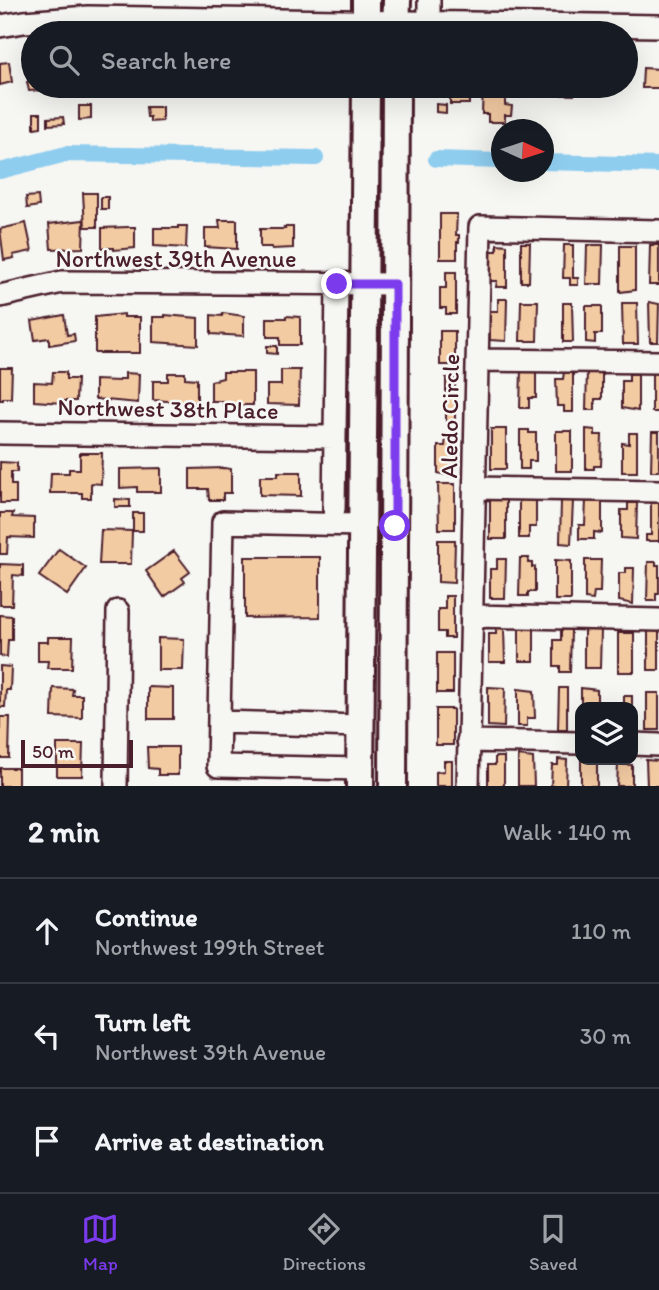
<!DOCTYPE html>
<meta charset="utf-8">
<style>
body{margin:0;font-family:Itim,sans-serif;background:#242831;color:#f1f3f6}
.controls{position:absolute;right:21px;bottom:21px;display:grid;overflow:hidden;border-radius:14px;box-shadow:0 7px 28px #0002}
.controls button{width:63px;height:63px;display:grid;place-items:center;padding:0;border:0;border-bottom:2px solid #363941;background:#171b24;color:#f1f3f6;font:35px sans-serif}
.compass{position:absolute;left:491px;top:119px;width:63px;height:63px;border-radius:50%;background:#171b24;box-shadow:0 7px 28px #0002;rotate:93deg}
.scale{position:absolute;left:21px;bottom:18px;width:112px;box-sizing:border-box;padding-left:7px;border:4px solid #4a1f2b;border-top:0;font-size:19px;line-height:24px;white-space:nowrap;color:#4a1f2b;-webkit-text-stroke:5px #f6f6f2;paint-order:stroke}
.stop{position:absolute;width:21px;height:21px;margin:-16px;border:5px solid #7c3aed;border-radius:50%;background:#fff}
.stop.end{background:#7c3aed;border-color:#fff;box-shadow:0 2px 7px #0008}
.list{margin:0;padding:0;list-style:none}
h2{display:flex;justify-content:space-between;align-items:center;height:91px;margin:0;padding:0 28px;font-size:30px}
h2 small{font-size:23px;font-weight:400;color:#9ea1a6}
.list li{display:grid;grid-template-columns:46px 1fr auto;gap:21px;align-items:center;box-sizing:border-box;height:105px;padding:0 28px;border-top:2px solid #363941}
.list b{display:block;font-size:26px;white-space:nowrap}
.list p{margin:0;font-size:23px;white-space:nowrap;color:#9ea1a6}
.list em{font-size:23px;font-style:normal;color:#9ea1a6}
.icon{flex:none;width:38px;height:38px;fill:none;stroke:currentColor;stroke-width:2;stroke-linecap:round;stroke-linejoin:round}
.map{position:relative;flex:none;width:659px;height:786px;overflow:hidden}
.search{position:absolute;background:#171b24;box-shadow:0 7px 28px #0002;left:21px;right:21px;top:21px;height:77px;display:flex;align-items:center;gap:18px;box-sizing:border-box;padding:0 24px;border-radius:38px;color:#9ea1a6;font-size:26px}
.sheet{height:406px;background:#171b24}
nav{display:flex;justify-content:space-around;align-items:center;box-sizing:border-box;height:98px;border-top:2px solid #363941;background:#171b24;font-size:19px;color:#9ea1a6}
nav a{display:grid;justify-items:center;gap:4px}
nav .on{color:#7c3aed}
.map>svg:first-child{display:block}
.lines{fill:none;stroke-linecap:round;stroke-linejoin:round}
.canal{stroke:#8fcdef;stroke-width:16}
.building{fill:#f3cba3;stroke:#4a1f2b;stroke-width:2}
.minor-casing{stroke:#4a1f2b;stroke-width:26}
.major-casing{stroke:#4a1f2b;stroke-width:32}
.minor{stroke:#f6f6f2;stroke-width:21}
.major{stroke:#f6f6f2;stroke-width:26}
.route{stroke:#7c3aed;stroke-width:9}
.labels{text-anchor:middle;stroke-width:5;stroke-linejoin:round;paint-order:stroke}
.street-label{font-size:24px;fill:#4a1f2b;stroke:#f6f6f2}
</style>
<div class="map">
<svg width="659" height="786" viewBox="0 0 659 786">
<rect width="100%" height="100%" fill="#f6f6f2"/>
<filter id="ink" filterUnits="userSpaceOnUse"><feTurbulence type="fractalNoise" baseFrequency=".0143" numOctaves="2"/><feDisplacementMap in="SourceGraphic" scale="14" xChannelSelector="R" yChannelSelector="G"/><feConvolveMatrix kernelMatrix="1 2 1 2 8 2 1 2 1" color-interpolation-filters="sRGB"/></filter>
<g filter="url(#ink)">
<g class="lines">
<!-- canal -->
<path class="canal" d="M 436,159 L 502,161
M 544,162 L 659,165
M 0,171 L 66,154 L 316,158"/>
</g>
<!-- building -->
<path class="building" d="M 33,58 L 33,86 L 68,86 L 68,88 L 29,91 L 27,82 L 30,81 L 28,59 Z
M 9,62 L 12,82 L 0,85 L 0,63 Z
M 643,68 L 659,69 L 659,88 L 642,88 Z
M 92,86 L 120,86 L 117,92 L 92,94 Z
M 435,86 L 469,86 L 469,104 L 450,104 L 450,86 Z
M 483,86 L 505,86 L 505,105 L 512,106 L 511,115 L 505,115 L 505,122 L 488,122 L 488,114 L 482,114 Z
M 543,86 L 577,86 L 574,86 L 574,95 L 542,94 Z
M 436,104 L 446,105 L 446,113 L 436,112 Z
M 79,106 L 91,106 L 91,119 L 79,120 Z
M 146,107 L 162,107 L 162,121 L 150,122 L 150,117 L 147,117 Z
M 34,113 L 41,113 L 41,127 L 34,128 Z
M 63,117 L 64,124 L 48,125 L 48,118 Z
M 83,193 L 97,193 L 97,227 L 85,227 Z
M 38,196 L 39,206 L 27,208 L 26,197 Z
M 101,197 L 108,197 L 108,209 L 101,209 Z
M 440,214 L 457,214 L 456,235 L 459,235 L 459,242 L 457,242 L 457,259 L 440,259 Z
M 84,220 L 83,248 L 51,249 L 49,224 Z
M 219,220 L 237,220 L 237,249 L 205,247 L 205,228 L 220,228 Z
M 26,223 L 32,251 L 13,255 L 14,258 L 4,260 L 0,229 Z
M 178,226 L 187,226 L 186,248 L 154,246 L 154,228 L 178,228 Z
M 128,227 L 135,227 L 135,248 L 114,250 L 114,248 L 102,248 L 102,228 Z
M 284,227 L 293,227 L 293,248 L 272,249 L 271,247 L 260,247 L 260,229 L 285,229 Z
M 521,243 L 530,243 L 529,282 L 521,282 Z
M 497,244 L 507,245 L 507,287 L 496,287 L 497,281 L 490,281 L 490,251 L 497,251 Z
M 564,245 L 573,245 L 573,278 L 578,278 L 578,285 L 570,285 L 570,278 L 563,278 Z
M 587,245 L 603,245 L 602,284 L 586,284 Z
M 650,245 L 659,245 L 659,285 L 649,285 Z
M 620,246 L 635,246 L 635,290 L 620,292 Z
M 446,272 L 456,272 L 456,314 L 446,314 L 446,308 L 440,308 L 440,288 L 446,288 Z
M 498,299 L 507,299 L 506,341 L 490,340 L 490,311 L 498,311 Z
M 521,301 L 538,301 L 537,341 L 520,341 Z
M 649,302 L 659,304 L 658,342 L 650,342 Z
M 563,303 L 572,303 L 573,342 L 563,342 Z
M 622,303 L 637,303 L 638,344 L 623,344 Z
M 586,306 L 602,306 L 602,334 L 595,334 L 595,343 L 586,342 Z
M 223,313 L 244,316 L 244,336 L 211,334 L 211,315 L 222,316 Z
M 124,314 L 124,317 L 140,317 L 140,353 L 95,353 L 95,317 Z
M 64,315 L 67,335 L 74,334 L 75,341 L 49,345 L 49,338 L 35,340 L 32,321 Z
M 165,315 L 198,318 L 198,345 L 153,342 L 153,317 L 165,317 Z
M 286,316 L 300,317 L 300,345 L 280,345 L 280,337 L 267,337 L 267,318 L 286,318 Z
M 440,331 L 455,331 L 455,365 L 440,365 Z
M 267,346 L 277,346 L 277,354 L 267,353 Z
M 0,368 L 12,368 L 11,398 L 3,398 L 3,400 L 0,400 Z
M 281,370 L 300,370 L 299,405 L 267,404 L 267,385 L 281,385 Z
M 521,370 L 536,370 L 536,398 L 529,398 L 529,408 L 520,408 Z
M 587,371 L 602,371 L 602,399 L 595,399 L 595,410 L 586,410 Z
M 53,372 L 66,372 L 66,379 L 77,379 L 76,401 L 63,401 L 63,403 L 34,401 L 34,382 L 52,383 Z
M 223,372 L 253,372 L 253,405 L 223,405 L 223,401 L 211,401 L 211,381 L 223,378 Z
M 564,372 L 573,372 L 573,412 L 564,412 L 564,406 L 557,406 L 556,379 L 563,379 Z
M 125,373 L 139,374 L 138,403 L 95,399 L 95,380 L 119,381 L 119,379 L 125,379 Z
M 168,373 L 185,373 L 185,378 L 197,379 L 197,403 L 153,400 L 153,381 L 168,381 Z
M 652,373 L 659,373 L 659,412 L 652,412 Z
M 629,374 L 638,374 L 638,411 L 622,408 L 622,381 L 629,381 Z
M 446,378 L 455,378 L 455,421 L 446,421 Z
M 491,429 L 506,429 L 506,469 L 491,469 Z
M 586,429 L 595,430 L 595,435 L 602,435 L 601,466 L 594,466 L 594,469 L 586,469 Z
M 520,430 L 529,430 L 529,433 L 536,433 L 536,461 L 529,461 L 529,469 L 520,469 Z
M 556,431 L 572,431 L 572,471 L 556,471 Z
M 652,432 L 659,432 L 659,471 L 651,471 Z
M 629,433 L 637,433 L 637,472 L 622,472 L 622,443 L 629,444 Z
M 446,437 L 455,438 L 454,477 L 438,473 L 438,446 L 445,446 Z
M 80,453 L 102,453 L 101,484 L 91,483 L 91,498 L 82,498 L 82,493 L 50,493 L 51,473 L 69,473 L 69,469 L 80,469 Z
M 0,462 L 17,463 L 17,472 L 11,472 L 11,485 L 16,485 L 16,503 L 0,503 Z
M 161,468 L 161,492 L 137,492 L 137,487 L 120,488 L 120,469 Z
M 224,468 L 231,469 L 231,493 L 223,493 L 223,500 L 209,500 L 208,489 L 190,489 L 190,469 Z
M 278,472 L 301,472 L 301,496 L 260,495 L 260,476 L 278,476 Z
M 438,484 L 455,484 L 455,529 L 439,529 Z
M 519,498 L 536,500 L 536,527 L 529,527 L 529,538 L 519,538 Z
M 115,499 L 130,500 L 130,507 L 115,507 Z
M 490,500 L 506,500 L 506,539 L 490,539 Z
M 586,500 L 602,501 L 602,533 L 594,532 L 594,539 L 579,539 L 579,525 L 585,525 Z
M 561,501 L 573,501 L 571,544 L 560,543 Z
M 628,503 L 637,503 L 636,539 L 621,538 L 621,510 L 628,510 Z
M 651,503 L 659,503 L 659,541 L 646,541 L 646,535 L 651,535 Z
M 0,513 L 13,513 L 12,517 L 34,518 L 34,538 L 8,537 L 7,554 L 0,554 Z
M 133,513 L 143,513 L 143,531 L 133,531 Z
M 101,530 L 132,531 L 131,564 L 99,564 Z
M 438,540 L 455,540 L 454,583 L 438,582 Z
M 59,549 L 86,568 L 67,595 L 39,576 Z
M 174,551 L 190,572 L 182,578 L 185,582 L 164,597 L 146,571 Z
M 245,557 L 320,557 L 320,617 L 245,618 Z
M 520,558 L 529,558 L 528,563 L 532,563 L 532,567 L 535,567 L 535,592 L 528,592 L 528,596 L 519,596 Z
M 497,559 L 506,559 L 505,598 L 490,598 L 490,569 L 497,569 Z
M 555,560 L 571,561 L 571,600 L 555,600 Z
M 585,560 L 601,560 L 600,592 L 594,592 L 593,600 L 585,599 Z
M 648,562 L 656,562 L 656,565 L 659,565 L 659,594 L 656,594 L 656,601 L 647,601 Z
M 0,564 L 23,565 L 23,576 L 13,575 L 12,605 L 0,605 Z
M 626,568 L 634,568 L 633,604 L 619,601 L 619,573 L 626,573 Z
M 445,596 L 453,596 L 453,638 L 445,638 L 445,632 L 438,632 L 438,609 L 445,609 Z
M 0,615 L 12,616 L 12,640 L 8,640 L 7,657 L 0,656 Z
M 519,627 L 534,627 L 534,661 L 519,661 Z
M 496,628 L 504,628 L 505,662 L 489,662 L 489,634 L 496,634 Z
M 561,629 L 571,630 L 570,672 L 560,672 L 560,666 L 554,666 L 554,640 L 561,640 Z
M 584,629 L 601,630 L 600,668 L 584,668 Z
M 648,631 L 659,631 L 659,670 L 648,670 Z
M 618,633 L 634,633 L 634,672 L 618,672 Z
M 48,637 L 73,637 L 72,668 L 47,668 L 48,661 L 38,661 L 38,642 L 48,642 Z
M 158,638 L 184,639 L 183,670 L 158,670 Z
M 437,653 L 453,653 L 453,693 L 437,693 Z
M 0,666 L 11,667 L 10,690 L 6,690 L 5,707 L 0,707 Z
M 148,687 L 173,688 L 173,719 L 148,719 Z
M 488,687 L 505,688 L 504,727 L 488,726 Z
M 53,688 L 73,689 L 72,695 L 82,695 L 82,718 L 52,717 Z
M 559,688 L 567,688 L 567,729 L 558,729 Z
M 581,688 L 597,690 L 597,707 L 581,707 Z
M 518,689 L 534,691 L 535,718 L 527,718 L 527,726 L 518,726 Z
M 647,693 L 659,693 L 659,730 L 647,730 Z
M 624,696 L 632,696 L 632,707 L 618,707 L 624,706 Z
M 436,709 L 453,709 L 453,745 L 436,745 Z
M 0,717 L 10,717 L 9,758 L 0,758 Z
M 57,744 L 83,744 L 82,776 L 57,776 Z
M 147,747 L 178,747 L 178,775 L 158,775 L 158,769 L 148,768 Z
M 518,756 L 533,758 L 534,786 L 518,786 Z
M 495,757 L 504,757 L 504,786 L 488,786 L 488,765 L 495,765 Z
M 558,759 L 567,760 L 566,786 L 551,786 L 552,765 L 558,765 Z
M 581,760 L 597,760 L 597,786 L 581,786 Z
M 646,760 L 659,761 L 659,786 L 647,786 Z
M 444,761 L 452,761 L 452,786 L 436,786 L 436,772 L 444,771 Z
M 618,764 L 632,765 L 632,786 L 617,786 Z
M 0,768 L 18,768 L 18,786 L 0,786 Z"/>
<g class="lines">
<!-- minor casing -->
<g class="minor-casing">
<path id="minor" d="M 429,23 L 429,0
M 0,26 L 24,22 L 88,17 L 659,26
M 0,296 L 62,282 L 395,284
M 478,360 L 659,362
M 0,433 L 335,437
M 474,488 L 659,491
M 334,509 L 337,284
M 473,616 L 659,620
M 219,722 L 360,726
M 468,741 L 580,743
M 633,744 L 659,745
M 360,769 L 218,766 L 223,522 L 361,525
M 116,786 L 118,611
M 468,786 L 480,227 L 659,231"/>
</g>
<!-- major casing -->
<g class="major-casing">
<path id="major" d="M 366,33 L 366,0
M 396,33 L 397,0
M 360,786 L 366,86
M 393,786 L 396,86"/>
</g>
<!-- minor -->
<use href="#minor" class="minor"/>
<!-- major -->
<use href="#major" class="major"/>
</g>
</g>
<g class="lines" filter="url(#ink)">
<!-- route -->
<path class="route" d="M 337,284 L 395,284 L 395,526"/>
</g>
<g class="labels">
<!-- street labels -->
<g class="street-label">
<text x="176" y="267">Northwest 39th Avenue</text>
<text transform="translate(168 409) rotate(1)" y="8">Northwest 38th Place</text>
<text transform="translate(450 416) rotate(-89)" y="8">Aledo Circle</text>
</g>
</g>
</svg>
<div class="controls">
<button><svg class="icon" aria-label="layers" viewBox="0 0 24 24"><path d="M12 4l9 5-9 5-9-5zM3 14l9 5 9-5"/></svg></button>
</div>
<svg class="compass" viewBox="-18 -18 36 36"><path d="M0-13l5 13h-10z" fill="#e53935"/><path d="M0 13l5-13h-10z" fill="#9ea1a6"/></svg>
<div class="scale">50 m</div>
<div class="stop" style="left:395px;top:526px"></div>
<div class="stop end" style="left:337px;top:284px"></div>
<div class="search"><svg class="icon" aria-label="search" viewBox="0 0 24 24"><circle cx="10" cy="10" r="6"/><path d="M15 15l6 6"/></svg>Search here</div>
</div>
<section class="sheet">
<h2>2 min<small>Walk · 140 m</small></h2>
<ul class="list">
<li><svg class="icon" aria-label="ahead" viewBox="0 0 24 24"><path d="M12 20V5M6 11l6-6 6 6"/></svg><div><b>Continue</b><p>Northwest 199th Street</p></div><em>110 m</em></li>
<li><svg class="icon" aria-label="left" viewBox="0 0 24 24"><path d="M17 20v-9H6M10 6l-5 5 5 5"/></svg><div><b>Turn left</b><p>Northwest 39th Avenue</p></div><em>30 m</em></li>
<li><svg class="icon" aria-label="arrive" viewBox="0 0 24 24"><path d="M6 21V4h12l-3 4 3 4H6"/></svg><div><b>Arrive at destination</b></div></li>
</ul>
</section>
<nav>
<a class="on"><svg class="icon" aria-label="map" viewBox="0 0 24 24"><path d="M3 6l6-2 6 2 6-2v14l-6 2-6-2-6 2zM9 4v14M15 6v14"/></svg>Map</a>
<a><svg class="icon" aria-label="directions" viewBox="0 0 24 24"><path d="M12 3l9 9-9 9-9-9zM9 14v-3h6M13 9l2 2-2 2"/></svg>Directions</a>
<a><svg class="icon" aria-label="saved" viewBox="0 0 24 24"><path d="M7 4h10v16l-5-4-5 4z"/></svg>Saved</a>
</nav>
